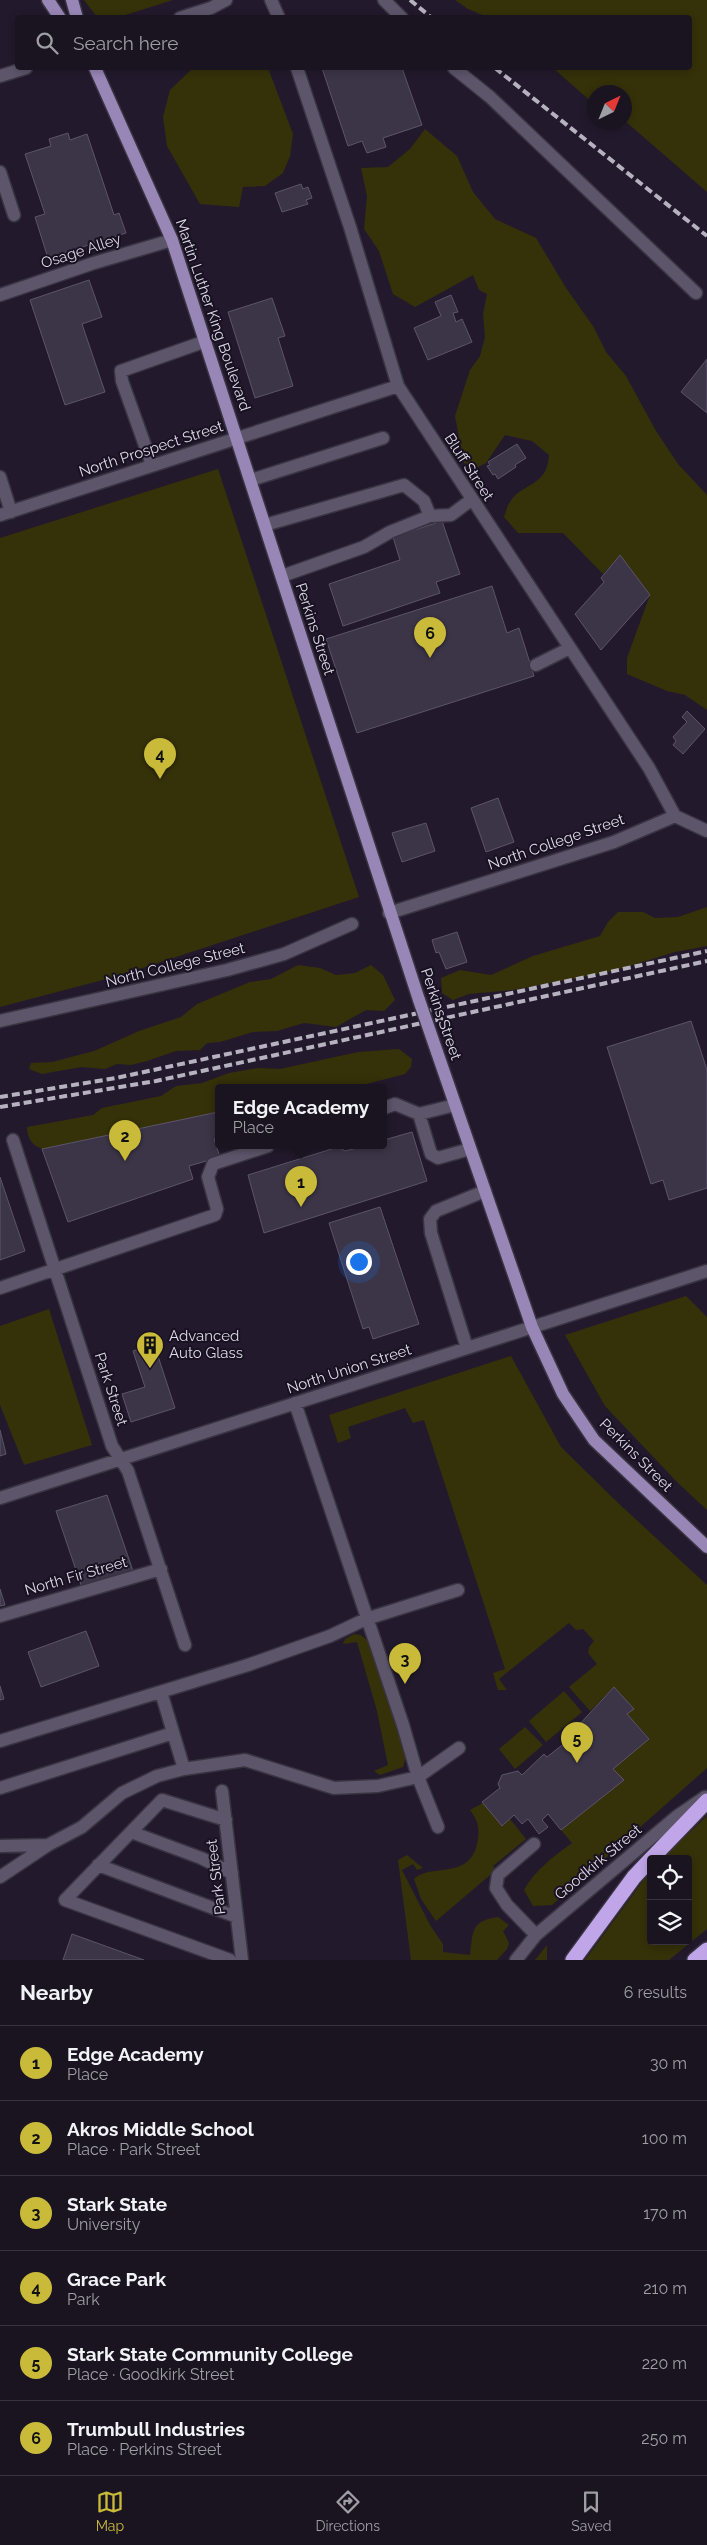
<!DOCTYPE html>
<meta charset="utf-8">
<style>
body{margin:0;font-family:Raleway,sans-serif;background:#27212e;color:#f1f3f6}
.controls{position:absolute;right:15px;bottom:15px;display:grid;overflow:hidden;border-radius:5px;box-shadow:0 2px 8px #0003}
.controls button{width:45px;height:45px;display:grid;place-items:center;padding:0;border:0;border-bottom:1px solid #38333f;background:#1a1421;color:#f1f3f6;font:25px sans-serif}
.compass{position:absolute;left:587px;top:85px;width:45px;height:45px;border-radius:50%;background:#1a1421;box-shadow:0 2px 8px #0003;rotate:43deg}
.you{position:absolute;left:358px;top:1261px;width:18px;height:18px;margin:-12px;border:4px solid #fff;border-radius:50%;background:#1a73e8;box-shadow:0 0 0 8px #1a73e833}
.badge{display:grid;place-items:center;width:32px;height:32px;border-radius:50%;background:#c9ba3a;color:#111;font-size:16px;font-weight:700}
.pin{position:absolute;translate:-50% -41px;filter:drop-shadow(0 1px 2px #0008)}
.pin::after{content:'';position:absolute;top:26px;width:18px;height:15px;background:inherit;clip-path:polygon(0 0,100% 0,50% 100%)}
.popup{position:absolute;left:215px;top:1084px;width:172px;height:65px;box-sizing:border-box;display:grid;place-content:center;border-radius:5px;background:#1a1421;filter:drop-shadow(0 1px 4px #0005);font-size:16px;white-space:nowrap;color:#9f9ea5}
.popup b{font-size:19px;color:#f1f3f6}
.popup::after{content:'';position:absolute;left:50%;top:100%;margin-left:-10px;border:10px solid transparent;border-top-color:#1a1421}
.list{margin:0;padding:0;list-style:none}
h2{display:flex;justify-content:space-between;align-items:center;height:65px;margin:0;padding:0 20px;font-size:21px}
h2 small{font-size:16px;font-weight:400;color:#9f9ea5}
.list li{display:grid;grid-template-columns:32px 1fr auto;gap:15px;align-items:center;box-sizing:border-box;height:75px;padding:0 20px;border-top:1px solid #38333f}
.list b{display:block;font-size:19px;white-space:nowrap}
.list p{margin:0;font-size:16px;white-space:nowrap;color:#9f9ea5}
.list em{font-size:16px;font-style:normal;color:#9f9ea5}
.icon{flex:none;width:28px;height:28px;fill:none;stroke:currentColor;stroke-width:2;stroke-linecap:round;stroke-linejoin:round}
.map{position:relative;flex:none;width:707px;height:1960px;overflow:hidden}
.search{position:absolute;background:#1a1421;box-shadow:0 2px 8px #0003;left:15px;right:15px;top:15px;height:55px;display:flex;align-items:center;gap:12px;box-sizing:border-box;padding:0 18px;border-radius:5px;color:#9f9ea5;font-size:19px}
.sheet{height:515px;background:#1a1421}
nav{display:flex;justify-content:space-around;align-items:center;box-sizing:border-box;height:70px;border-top:1px solid #38333f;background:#1a1421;font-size:14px;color:#9f9ea5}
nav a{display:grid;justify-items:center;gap:2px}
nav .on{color:#c9ba3a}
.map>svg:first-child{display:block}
.green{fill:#353109}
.building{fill:#3c3548;stroke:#5c5469}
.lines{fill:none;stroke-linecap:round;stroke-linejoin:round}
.minor-casing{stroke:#393442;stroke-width:15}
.major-casing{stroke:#393442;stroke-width:15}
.highway-casing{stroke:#393442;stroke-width:18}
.minor{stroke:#5d556a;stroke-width:12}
.major{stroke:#9886b6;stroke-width:12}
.highway{stroke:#c0a6e8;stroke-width:15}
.rail{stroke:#b7b2c0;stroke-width:4;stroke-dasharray:8 4;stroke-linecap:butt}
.major-bridge-casing{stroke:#393442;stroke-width:15;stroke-linecap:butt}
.major-bridge{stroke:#9886b6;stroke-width:12}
.labels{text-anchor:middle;stroke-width:4;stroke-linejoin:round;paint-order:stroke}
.street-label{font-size:15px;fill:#ded9e6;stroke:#181122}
.poi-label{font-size:15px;fill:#ded9e6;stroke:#181122;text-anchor:start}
</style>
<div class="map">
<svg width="707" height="1960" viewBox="0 0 707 1960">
<rect width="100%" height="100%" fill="#221a2c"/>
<!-- green -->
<path class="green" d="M 84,0 L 173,0 L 119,17 L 97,17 Z
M 455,0 L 707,0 L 707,192 L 625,121 L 624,92 L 594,92 L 594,104 L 553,68 L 690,68 L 690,18 L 487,17 L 468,9 Z
M 193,68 L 268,68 L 293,134 L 290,156 L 283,173 L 265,186 L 243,187 L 239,207 L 200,204 L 167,146 L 163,117 L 170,90 Z
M 425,129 L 457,156 L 473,192 L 495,219 L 536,238 L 566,288 L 593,326 L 606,352 L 626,376 L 656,431 L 678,464 L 707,495 L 707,710 L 685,695 L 667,691 L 627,674 L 627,658 L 650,595 L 620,555 L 603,574 L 563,533 L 518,533 L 504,517 C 506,512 507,506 510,502 C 522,482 547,488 549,455 L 532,441 L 505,435 L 486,463 L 478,467 L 464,463 L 455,416 L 470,370 L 480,356 L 485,337 L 483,314 L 487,294 L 479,290 L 473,275 L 415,307 L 393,294 L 379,251 L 364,229 L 367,196 L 361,168 L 388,167 L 410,149 Z
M 218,469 L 359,897 L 118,976 L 0,1007 L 0,538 Z
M 707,907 L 707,946 L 675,952 L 613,971 L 513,990 L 469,994 L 453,1000 L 442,993 L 441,978 L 460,970 L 491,975 L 533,956 L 600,936 L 608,922 L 618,912 L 643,912 L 655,918 L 678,917 Z
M 298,965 L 320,968 L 336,975 L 355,973 L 371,965 L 383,975 L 395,1000 L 384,1011 L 366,1010 L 336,1027 L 304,1023 L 277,1031 L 253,1032 L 220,1042 L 207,1043 L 200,1050 L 176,1051 L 147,1061 L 131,1065 L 117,1064 L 105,1069 L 81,1067 L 42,1074 L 29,1069 L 31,1063 L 52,1062 L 94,1051 L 139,1031 L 181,1017 L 197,1004 L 250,982 L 271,979 Z
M 399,1049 L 412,1059 L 411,1067 L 405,1074 L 351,1088 L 218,1088 L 218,1112 L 42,1149 C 32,1145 27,1138 27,1127 L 93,1115 L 102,1108 L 161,1096 L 176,1086 L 202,1083 L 229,1073 L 258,1068 L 280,1069 L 358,1052 Z
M 686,1296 L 707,1317 L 707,1510 L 678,1483 L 605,1406 L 565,1335 Z
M 49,1309 L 92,1445 L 24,1465 L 0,1405 L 0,1326 Z
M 511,1356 L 561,1447 L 616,1501 L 707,1585 L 707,1768 L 552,1905 L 533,1906 L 524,1890 C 535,1870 554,1856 572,1843 L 561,1830 L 623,1780 L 613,1769 L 649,1738 L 627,1714 L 633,1708 L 614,1687 L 590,1711 L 569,1687 L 597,1664 L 588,1653 L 589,1647 L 594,1641 L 583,1629 L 576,1630 L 569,1623 L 499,1679 L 507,1690 L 498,1690 L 493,1673 L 505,1669 L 424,1420 L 413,1423 L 405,1408 L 348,1427 L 351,1438 L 338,1443 L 329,1415 Z
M 354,1634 L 361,1635 L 369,1642 L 406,1756 L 403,1767 L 380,1775 L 374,1771 L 388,1765 L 377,1711 L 357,1642 L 343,1644 L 345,1639 Z
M 564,1691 L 582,1712 L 546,1742 L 529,1721 Z
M 525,1727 L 543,1745 L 515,1769 L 499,1749 Z
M 483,1803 L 502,1826 L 510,1819 L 526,1839 L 493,1866 L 496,1870 L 436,1921 L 421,1899 L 414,1879 C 432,1862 472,1882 478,1839 C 479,1826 478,1821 470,1810 Z
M 707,1816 L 707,1929 L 669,1960 L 585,1960 L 651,1870 L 651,1941 L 688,1941 L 688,1859 L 661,1859 Z
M 407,1855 L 423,1868 L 417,1870 L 413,1864 L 402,1870 L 430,1925 L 443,1944 L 443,1952 L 470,1955 C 473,1931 471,1921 498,1917 L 509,1925 L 503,1931 L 509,1943 L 507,1949 L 497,1960 L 411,1960 L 398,1860 Z
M 547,1945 L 547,1960 L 535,1960 Z"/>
<!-- building -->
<path class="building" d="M 322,68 L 402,68 L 422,125 L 383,138 L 386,147 L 367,153 L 362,141 L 348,146 Z
M 68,133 L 70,140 L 87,134 L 114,215 L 119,213 L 126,233 L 48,258 L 35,217 L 45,214 L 25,154 L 51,146 L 49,139 Z
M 301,184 L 303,189 L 308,187 L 312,198 L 306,200 L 308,204 L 282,212 L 275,193 Z
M 89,280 L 102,317 L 82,324 L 105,392 L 65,405 L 30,300 Z
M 451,295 L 458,312 L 453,313 L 456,322 L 462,319 L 472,342 L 428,360 L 414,328 L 441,316 L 435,302 Z
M 272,298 L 285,336 L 278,338 L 293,386 L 255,398 L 228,312 Z
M 707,359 L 707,413 L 681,392 Z
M 517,444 L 526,458 L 515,465 L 516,467 L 498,479 L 495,474 L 493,475 L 487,466 L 490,465 L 488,462 Z
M 442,521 L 460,574 L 436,582 L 440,593 L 343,626 L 329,584 L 400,560 L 393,537 Z
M 620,555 L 650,595 L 601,650 L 575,614 L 604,582 L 601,578 Z
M 492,586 L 507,633 L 519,628 L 534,676 L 357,733 L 326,639 Z
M 687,711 L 705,729 L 683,754 L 673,745 L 676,741 L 673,737 L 687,722 L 682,717 Z
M 498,798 L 514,842 L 486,852 L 471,808 Z
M 426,823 L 435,851 L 402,862 L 392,833 Z
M 457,932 L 467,962 L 446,969 L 439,952 L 436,953 L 432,940 Z
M 691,1021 L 707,1070 L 707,1188 L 669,1200 L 663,1180 L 651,1184 L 607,1047 Z
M 218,1112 L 218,1138 L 214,1139 L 220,1157 L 189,1166 L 193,1179 L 68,1222 L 42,1149 Z
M 412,1132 L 427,1181 L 264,1233 L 248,1175 L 338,1147 L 345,1151 L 365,1146 L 384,1146 L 384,1140 Z
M 0,1177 L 25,1251 L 0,1260 Z
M 380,1207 L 419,1324 L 373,1339 L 369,1327 L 363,1329 L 329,1223 Z
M 154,1344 L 175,1408 L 131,1422 L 122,1394 L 145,1387 L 133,1351 Z
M 0,1430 L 6,1454 L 0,1456 Z
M 107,1495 L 133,1571 L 82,1588 L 56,1511 Z
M 0,1589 L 5,1605 L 0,1606 Z
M 86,1631 L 99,1666 L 41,1687 L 28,1652 Z
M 0,1686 L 4,1699 L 0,1700 Z
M 614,1687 L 634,1709 L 627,1714 L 649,1739 L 613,1769 L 624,1780 L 561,1830 L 548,1814 L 542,1820 L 548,1827 L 539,1834 L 528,1819 L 522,1824 L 514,1815 L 502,1826 L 482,1802 L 500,1788 L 498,1784 L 502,1775 L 518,1771 L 522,1775 L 544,1754 L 547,1757 L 580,1731 L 577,1727 Z
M 72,1934 L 144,1960 L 63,1960 Z"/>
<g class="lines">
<!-- minor casing -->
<g class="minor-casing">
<path id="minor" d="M 271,0 L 279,18
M 384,0 L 402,18
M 180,18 L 211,8 L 226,0
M 297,68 L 350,227 L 398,386 L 649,768 L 675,816 L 707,831
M 454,68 L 490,97 L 696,293
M 0,76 L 26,68
M 0,172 L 14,215
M 0,295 L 94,263 L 172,240
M 152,465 L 122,381 L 121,371 L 206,341
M 0,477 L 11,512
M 251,480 L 383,438
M 0,515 L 398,386
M 430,516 L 451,515 L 471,500
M 265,525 L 404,485 L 424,501 L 430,516 L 390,532 L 364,547 L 282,576
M 536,665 L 570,648
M 389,913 L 614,842 L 675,816
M 0,1021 L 227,970 L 284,954 L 352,924
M 384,1108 L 395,1104 L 419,1114 L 455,1105
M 419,1114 L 431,1154 L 438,1158 L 470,1149
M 13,1140 L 112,1446 L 128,1471 L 185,1645
M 0,1288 L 215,1215 L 217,1209 L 208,1177 L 213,1164 L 268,1146
M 467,1348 L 431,1233 L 430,1219 L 436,1211 L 485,1191
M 295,1403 L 403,1725 L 418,1777 L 438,1827
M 0,1498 L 707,1271
M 0,1616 L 161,1569
M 161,1692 L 184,1769
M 0,1741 L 248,1665 L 330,1636 L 366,1619 L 458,1590
M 0,1788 L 173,1733
M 222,1791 L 242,1960
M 226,1820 L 162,1800 L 65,1900 L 230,1960
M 131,1832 L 201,1858 L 232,1873
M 534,1844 L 498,1875 L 496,1888 L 507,1905 L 536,1935
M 0,1846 L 48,1845
M 98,1865 L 237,1917
M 0,1877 L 48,1845 L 82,1827 L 122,1793 L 157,1776 L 184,1769 L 245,1760 L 334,1788 L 378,1786 L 418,1777 L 459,1748
M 516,1960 L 536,1935 L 676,1817 L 705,1797"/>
</g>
<!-- major casing -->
<g class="major-casing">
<path id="major" d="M 48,0 L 60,18
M 72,0 L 77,18
M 95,68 L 172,240 L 419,1000
M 437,1052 L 532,1327 L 563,1394 L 594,1440 L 707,1547"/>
</g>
<!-- highway casing -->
<g class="highway-casing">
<path id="highway" d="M 651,1859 L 707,1801
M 573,1960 L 634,1877 L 651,1859
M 695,1960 L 707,1950"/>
</g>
<!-- minor -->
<use href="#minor" class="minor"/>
<!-- major -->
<use href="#major" class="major"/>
<!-- highway -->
<use href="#highway" class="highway"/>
<!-- rail -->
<path class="rail" d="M 410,0 L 432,18
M 495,68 L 707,236
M 0,1097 L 116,1078 L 707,951
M 0,1107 L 156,1081 L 707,961"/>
<!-- major-bridge casing -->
<g class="major-bridge-casing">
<path id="major-bridge" d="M 419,1000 L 437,1052"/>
</g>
<!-- major-bridge -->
<use href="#major-bridge" class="major-bridge"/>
</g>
<!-- icons -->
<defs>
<g id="building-pin" transform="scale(1.4375)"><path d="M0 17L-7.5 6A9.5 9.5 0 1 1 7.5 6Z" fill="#c9ba3a" stroke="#181122"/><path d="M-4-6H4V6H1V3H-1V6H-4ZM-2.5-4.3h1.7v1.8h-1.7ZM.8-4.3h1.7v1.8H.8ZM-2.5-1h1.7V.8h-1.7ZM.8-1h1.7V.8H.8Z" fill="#111"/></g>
</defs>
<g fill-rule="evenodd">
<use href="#building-pin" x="150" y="1345"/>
</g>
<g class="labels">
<!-- street labels -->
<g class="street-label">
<text transform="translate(81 251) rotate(-18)" y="5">Osage Alley</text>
<text transform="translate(213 315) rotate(71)" y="5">Martin Luther King Boulevard</text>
<text transform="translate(151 449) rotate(-18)" y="5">North Prospect Street</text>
<text transform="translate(469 467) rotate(57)" y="5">Bluff Street</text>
<text transform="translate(315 629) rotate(72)" y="5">Perkins Street</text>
<text transform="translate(556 842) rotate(-19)" y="5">North College Street</text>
<text transform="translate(175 965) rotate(-14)" y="5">North College Street</text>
<text transform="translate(441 1014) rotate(71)" y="5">Perkins Street</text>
<text transform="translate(349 1369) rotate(-18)" y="5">North Union Street</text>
<text transform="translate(111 1389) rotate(72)" y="5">Park Street</text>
<text transform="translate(636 1455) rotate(45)" y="5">Perkins Street</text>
<text transform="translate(76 1576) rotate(-16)" y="5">North Fir Street</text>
<text transform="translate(598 1862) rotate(-40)" y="5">Goodkirk Street</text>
<text transform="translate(216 1877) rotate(-97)" y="5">Park Street</text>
</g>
<!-- poi labels -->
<g class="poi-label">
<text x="169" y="1341">Advanced<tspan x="169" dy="17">Auto Glass</tspan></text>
</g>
</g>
</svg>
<div class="controls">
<button><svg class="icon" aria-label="locate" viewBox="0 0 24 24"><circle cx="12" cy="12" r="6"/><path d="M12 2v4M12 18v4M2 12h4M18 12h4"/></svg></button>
<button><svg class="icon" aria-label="layers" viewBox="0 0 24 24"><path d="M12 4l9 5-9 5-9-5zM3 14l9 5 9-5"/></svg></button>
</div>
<svg class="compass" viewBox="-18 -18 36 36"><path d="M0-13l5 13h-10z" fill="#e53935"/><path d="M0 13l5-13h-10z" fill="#9f9ea5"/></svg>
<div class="you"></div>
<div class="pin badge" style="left:301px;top:1207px">1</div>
<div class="popup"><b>Edge Academy</b>Place</div>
<div class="pin badge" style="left:125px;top:1161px">2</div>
<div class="pin badge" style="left:405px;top:1684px">3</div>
<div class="pin badge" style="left:160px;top:779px">4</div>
<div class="pin badge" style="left:577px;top:1763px">5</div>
<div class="pin badge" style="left:430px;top:658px">6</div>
<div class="search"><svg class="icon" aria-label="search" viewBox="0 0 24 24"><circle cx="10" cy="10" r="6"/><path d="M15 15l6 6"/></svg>Search here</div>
</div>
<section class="sheet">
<h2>Nearby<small>6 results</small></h2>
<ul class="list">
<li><span class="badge">1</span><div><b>Edge Academy</b><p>Place</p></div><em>30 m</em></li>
<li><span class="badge">2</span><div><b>Akros Middle School</b><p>Place · Park Street</p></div><em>100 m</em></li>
<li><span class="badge">3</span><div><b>Stark State</b><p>University</p></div><em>170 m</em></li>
<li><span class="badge">4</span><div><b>Grace Park</b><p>Park</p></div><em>210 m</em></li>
<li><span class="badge">5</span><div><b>Stark State Community College</b><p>Place · Goodkirk Street</p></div><em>220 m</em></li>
<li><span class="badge">6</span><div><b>Trumbull Industries</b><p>Place · Perkins Street</p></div><em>250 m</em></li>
</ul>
</section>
<nav>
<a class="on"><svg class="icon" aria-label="map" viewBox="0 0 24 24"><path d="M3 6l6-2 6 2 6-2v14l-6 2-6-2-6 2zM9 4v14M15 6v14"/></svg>Map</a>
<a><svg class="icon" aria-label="directions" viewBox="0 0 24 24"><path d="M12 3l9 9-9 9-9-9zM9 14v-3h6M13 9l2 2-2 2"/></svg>Directions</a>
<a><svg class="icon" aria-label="saved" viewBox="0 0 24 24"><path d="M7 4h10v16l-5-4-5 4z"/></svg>Saved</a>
</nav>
